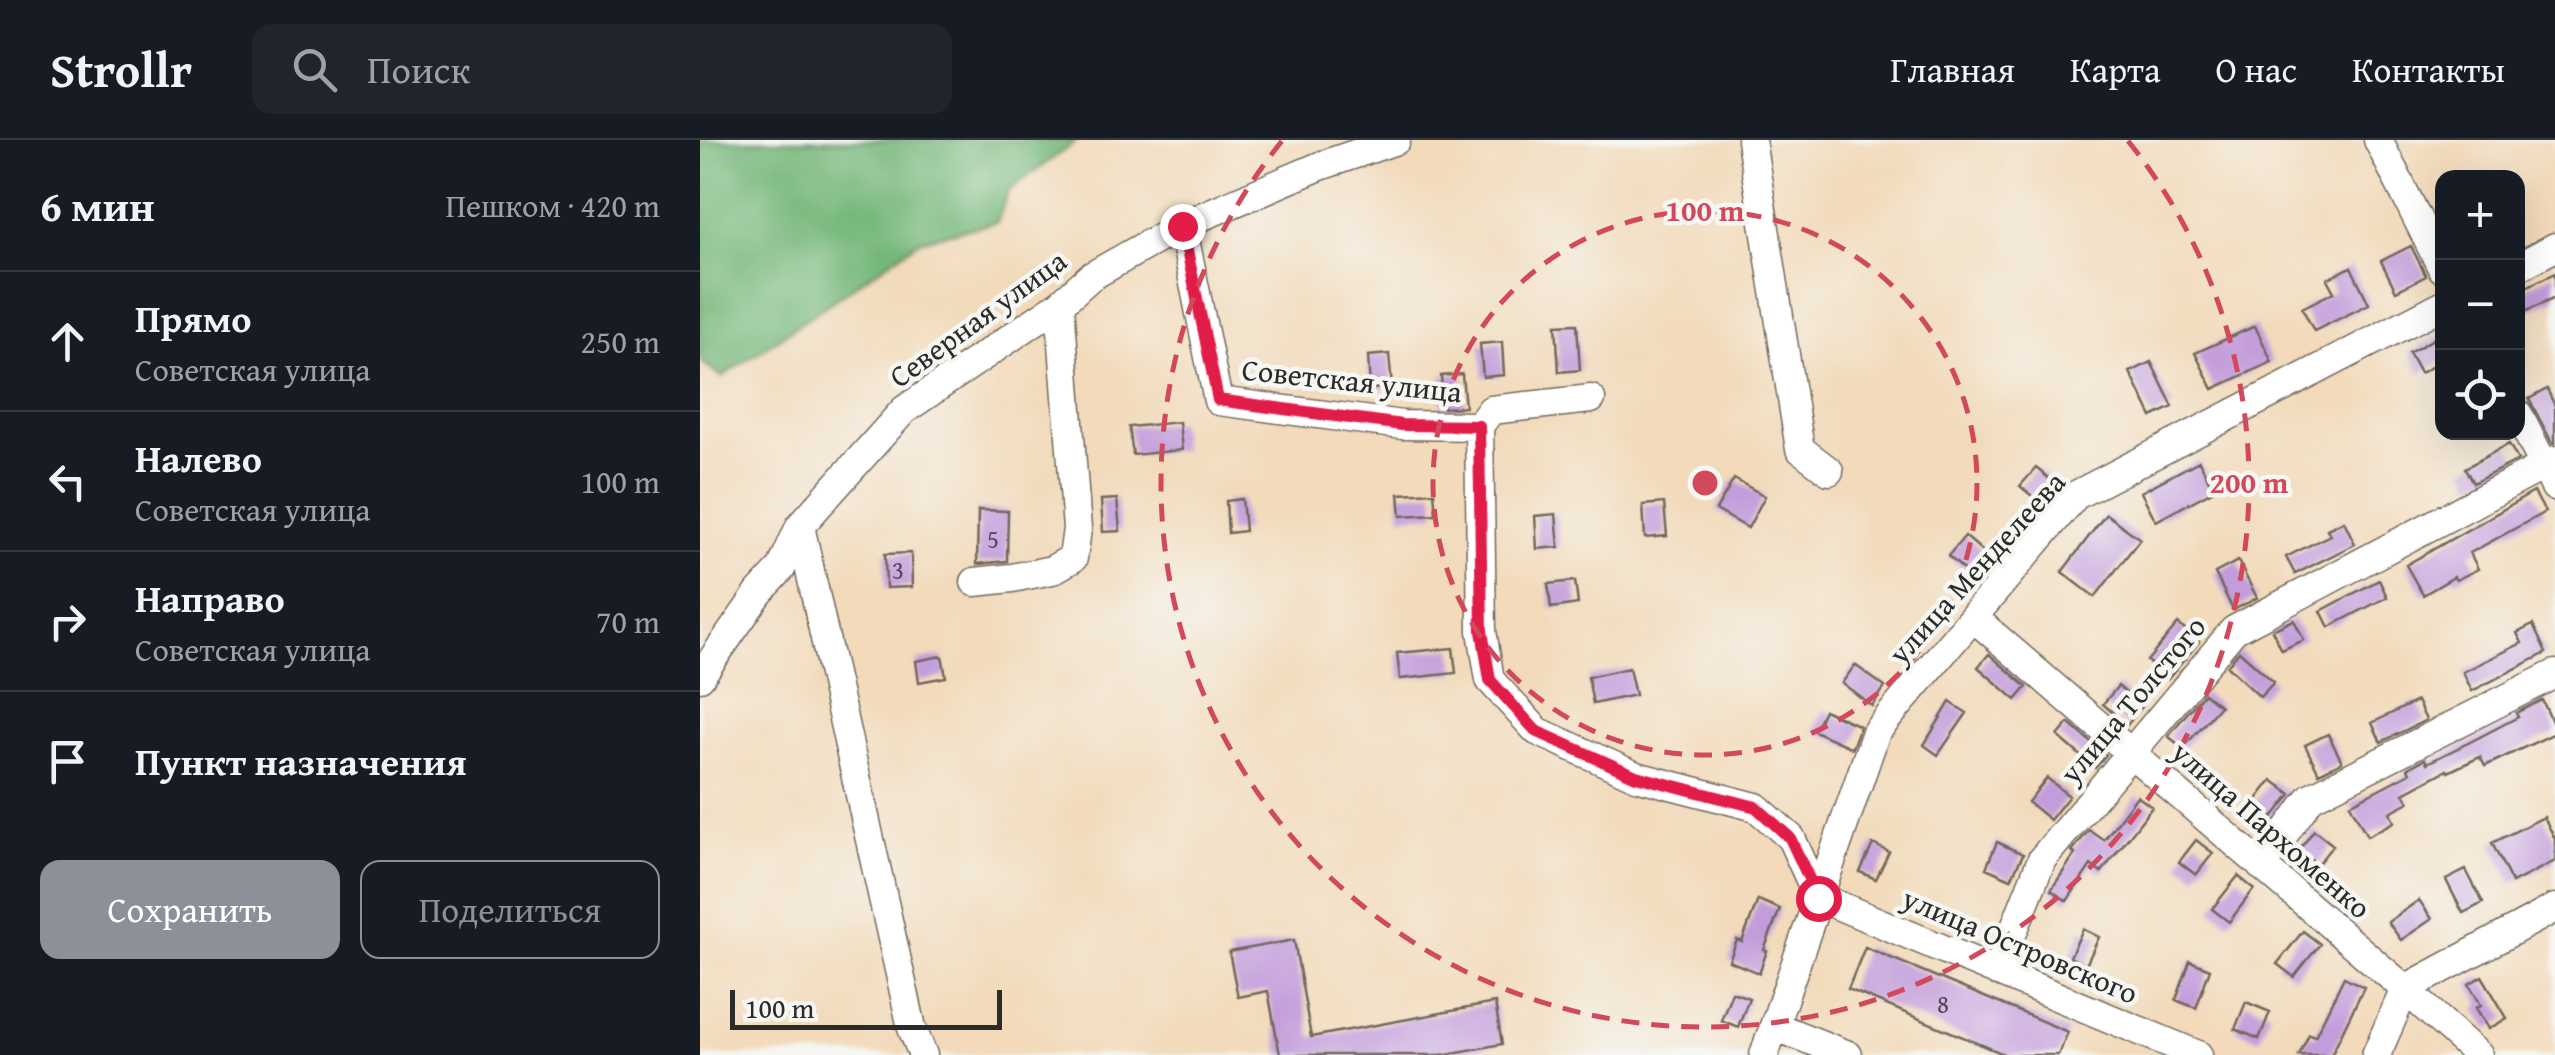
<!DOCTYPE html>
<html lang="ru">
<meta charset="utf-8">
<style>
body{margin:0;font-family:"Gentium Book Plus",serif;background:#20242c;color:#f1f3f6}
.controls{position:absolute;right:30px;top:30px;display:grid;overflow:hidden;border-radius:20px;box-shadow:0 10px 40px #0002}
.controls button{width:90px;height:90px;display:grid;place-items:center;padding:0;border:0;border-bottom:2px solid #363941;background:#171b24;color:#f1f3f6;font:50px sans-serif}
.scale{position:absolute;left:30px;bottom:25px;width:272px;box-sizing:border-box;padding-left:10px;border:5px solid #2b2b2b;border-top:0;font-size:28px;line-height:35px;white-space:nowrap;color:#2b2b2b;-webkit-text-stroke:8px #f6f6f2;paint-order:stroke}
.stop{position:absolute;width:30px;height:30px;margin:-22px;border:8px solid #e11d48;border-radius:50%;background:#fff}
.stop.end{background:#e11d48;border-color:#fff;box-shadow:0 2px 10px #0008}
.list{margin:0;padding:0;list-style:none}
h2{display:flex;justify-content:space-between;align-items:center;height:130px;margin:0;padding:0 40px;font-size:42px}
h2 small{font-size:32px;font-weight:400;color:#9ea1a6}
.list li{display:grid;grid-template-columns:65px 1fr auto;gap:30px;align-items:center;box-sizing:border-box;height:140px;padding:0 40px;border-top:2px solid #363941}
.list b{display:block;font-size:38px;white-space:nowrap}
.list p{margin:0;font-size:32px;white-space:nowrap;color:#9ea1a6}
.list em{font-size:32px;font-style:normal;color:#9ea1a6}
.actions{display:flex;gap:20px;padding:30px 40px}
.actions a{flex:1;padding:22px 0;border:2px solid #8c9099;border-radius:20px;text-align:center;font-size:35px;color:#8c9099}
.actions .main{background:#8c9099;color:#fff}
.icon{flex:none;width:55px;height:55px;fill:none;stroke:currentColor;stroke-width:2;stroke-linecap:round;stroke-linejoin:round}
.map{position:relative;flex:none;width:1855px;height:915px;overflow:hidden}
header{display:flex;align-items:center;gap:60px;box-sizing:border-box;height:140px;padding:0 50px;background:#171b24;border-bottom:2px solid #363941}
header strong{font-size:48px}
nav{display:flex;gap:55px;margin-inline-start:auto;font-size:35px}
.search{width:700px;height:90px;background:#20242c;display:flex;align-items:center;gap:25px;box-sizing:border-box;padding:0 35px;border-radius:20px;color:#9ea1a6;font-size:38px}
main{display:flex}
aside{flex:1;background:#171b24}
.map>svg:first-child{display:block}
.forest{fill:#75b779;stroke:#507152;stroke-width:2.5}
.building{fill:#c39cdb}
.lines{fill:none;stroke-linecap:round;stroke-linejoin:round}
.minor-casing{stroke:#71685d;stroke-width:31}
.minor{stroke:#fff;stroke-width:28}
.route{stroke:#e11d48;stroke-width:12}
.ring{fill:none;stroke:#d1495b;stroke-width:5;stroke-dasharray:18 12}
.labels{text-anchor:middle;stroke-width:9;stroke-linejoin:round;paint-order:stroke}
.number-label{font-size:25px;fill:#514757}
.street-label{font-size:30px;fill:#2b2b2b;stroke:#f6f6f2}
.centre{fill:#d1495b;stroke:#f6f6f2;stroke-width:5}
.ring-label{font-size:30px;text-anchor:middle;font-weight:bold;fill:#d1495b;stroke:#f6f6f2;stroke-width:9;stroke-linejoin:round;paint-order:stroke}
</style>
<header>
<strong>Strollr</strong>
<div class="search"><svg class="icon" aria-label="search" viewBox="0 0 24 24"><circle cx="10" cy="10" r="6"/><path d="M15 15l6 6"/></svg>Поиск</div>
<nav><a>Главная</a><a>Карта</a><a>О нас</a><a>Контакты</a></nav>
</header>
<main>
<aside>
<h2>6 мин<small>Пешком · 420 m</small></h2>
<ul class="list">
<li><svg class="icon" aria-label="ahead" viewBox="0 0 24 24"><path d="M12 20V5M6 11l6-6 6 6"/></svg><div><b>Прямо</b><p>Советская улица</p></div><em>250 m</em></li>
<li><svg class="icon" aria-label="left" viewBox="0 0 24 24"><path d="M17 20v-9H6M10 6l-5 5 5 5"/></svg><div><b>Налево</b><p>Советская улица</p></div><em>100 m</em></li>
<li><svg class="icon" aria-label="right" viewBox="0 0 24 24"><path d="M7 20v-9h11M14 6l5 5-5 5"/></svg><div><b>Направо</b><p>Советская улица</p></div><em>70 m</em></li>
<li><svg class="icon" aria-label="arrive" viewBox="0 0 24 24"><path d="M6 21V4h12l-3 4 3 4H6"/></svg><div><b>Пункт назначения</b></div></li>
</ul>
<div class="actions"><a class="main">Сохранить</a><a>Поделиться</a></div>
</aside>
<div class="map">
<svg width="1855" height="915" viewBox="0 0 1855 915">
<rect width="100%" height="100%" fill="#f6f6f2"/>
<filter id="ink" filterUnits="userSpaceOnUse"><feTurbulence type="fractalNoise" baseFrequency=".01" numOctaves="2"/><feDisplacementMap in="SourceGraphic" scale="20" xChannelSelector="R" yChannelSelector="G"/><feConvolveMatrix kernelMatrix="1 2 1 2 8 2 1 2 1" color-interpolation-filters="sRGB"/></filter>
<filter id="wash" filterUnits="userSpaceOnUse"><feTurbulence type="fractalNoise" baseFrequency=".0048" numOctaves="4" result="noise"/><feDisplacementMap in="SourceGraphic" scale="40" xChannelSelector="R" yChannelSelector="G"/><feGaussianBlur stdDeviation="2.25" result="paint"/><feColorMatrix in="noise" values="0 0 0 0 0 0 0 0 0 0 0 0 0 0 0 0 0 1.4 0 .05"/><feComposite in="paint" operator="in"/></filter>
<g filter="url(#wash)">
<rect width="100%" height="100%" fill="#f2daba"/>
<!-- forest -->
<path class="forest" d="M 0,0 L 378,0 L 309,50 L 297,82 L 221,100 L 22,237 L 0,221 Z"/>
<g id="blocks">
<!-- building -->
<path class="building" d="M 1711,106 L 1726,136 L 1696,151 L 1681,121 Z
M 1651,127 L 1669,164 L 1614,191 L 1602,168 L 1634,152 L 1627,139 Z
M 1855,133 L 1855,158 L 1818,175 L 1818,151 Z
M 877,184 L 880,230 L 859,232 L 856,185 Z
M 1555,186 L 1572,222 L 1513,249 L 1495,213 Z
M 1742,194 L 1742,221 L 1720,233 L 1709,213 Z
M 802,202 L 804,235 L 783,237 L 780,204 Z
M 689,214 L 692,247 L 670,249 L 668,216 Z
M 1451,222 L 1473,267 L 1452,277 L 1430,232 Z
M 762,234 L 765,267 L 743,268 L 741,236 Z
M 1847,249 L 1855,266 L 1855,303 L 1852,303 L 1829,259 Z
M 479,282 L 482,310 L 433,315 L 429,287 Z
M 1809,304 L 1818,320 L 1773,343 L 1765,328 Z
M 1499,321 L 1514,350 L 1456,381 L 1441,352 Z
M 1336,328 L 1353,342 L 1338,361 L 1320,346 Z
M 1034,339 L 1065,356 L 1048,388 L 1016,370 Z
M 734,352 L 736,374 L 701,376 L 699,354 Z
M 1834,352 L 1845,372 L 1770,413 L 1778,429 L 1756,440 L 1754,437 L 1723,455 L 1706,425 Z
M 417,359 L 420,391 L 403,392 L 401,360 Z
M 542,359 L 545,391 L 528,393 L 526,361 Z
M 964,363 L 967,396 L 945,398 L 943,365 Z
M 278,370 L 308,371 L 307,421 L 277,424 Z
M 856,374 L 859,407 L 837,409 L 835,376 Z
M 1406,374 L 1440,399 L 1395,457 L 1362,432 Z
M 1644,381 L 1655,404 L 1595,434 L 1586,417 L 1630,395 L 1627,389 Z
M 1265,396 L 1296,423 L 1279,443 L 1248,416 Z
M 211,413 L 212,447 L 186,448 L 185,414 Z
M 1538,421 L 1557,458 L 1533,470 L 1515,433 Z
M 1679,440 L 1687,457 L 1629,487 L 1621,471 Z
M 875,441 L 878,464 L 851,468 L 848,444 Z
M 1594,480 L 1604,500 L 1582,510 L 1572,490 Z
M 1478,484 L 1499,502 L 1468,539 L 1447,521 Z
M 1833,485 L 1846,513 L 1772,551 L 1763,532 L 1822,503 L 1817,493 Z
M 753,508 L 756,533 L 700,539 L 697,513 Z
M 1539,511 L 1574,542 L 1560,557 L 1527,526 Z
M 1289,514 L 1327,547 L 1316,560 L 1278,527 Z
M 242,516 L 246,537 L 219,542 L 216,521 Z
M 1155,525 L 1185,547 L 1172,566 L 1142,543 Z
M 929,528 L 935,555 L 893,564 L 888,537 Z
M 1418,546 L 1442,567 L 1427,585 L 1403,564 Z
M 1504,553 L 1520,566 L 1483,608 L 1468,596 Z
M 1842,560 L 1855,588 L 1855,593 L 1785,626 L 1780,617 L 1748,632 L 1747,630 L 1704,653 L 1709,662 L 1690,672 L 1694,682 L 1667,696 L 1650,664 L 1710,633 L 1708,628 L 1725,619 L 1727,623 L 1772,601 L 1818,577 L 1816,573 Z
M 1717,561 L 1726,580 L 1681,602 L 1672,583 Z
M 1250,562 L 1267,573 L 1238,615 L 1224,605 Z
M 1124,570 L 1160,586 L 1152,608 L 1114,591 Z
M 1369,583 L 1406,615 L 1395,628 L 1358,596 Z
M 1628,594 L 1642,622 L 1619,633 L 1605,605 Z
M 1347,638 L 1369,656 L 1350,680 L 1328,662 Z
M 1572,640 L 1591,654 L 1564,689 L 1545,675 Z
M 1437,656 L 1452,667 L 1401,733 L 1391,725 L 1367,761 L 1351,750 L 1375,714 L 1372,711 L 1389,690 L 1404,700 Z
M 1844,677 L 1855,699 L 1855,721 L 1812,743 L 1792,703 Z
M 1614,690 L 1633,705 L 1617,725 L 1599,710 Z
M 1496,700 L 1513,713 L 1496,735 L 1479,722 Z
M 1297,702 L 1323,714 L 1311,739 L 1286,728 Z
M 1173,704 L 1189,712 L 1176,739 L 1160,732 Z
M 1766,730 L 1783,763 L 1763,773 L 1746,740 Z
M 1538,736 L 1554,749 L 1529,782 L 1512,769 Z
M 1058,760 L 1080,769 L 1064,810 L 1067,811 L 1059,833 L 1029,821 L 1037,800 L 1042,802 Z
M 1719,760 L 1732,779 L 1701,800 L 1688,782 Z
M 1383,789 L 1399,797 L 1386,825 L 1370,817 Z
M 1603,791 L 1620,804 L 1594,837 L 1577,824 Z
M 594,800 L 611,897 L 795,863 L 802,904 L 741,915 L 580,915 L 568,851 L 538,857 L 529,812 Z
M 1165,807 L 1368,892 L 1358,915 L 1306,915 L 1148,849 Z
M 1490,821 L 1510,829 L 1496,868 L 1476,860 Z
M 1782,836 L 1807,878 L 1789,889 L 1776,868 L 1781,865 L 1769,844 Z
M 1644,837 L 1664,847 L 1631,915 L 1599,915 L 1609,894 L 1615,896 Z
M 1032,852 L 1049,858 L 1038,887 L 1021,880 Z
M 1546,862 L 1570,872 L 1559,899 L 1535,889 Z"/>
</g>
</g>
<g filter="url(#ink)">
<use href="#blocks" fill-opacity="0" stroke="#71685d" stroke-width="2.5"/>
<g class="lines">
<!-- minor casing -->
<g class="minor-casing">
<path id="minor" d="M 1051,0 L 1100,309 L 1129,331
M 1678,0 L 1742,128
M 482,85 L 518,261 L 702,285 L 779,286 L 782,491 L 790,540 L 837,591 L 936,636 L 1056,667 L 1091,698 L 1118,757 L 1498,915
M 1818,127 L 1855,107
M 1818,274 L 1855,347
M 779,286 L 791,270 L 891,259
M 100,386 L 212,888 L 223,915
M 275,442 L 312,438 L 352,430 L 373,418 L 377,389 L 360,164
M 1274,478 L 1705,849 L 1778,915
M 0,537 L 59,453 L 81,429 L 100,386 L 204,270 L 360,164 L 390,137 L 482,85 L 620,26 L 696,0
M 1561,726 L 1611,657 L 1855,534
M 1297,832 L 1342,719 L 1534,490 L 1855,320
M 1074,886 L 1148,915
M 1064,915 L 1176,592 L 1376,355 L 1742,165
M 1676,915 L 1705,849 L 1855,768"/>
</g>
<!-- minor -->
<use href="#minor" class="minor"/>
</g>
</g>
<g class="lines" filter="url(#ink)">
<!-- route -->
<path class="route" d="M 482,86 L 518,260 L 702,285 L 779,286 L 782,491 L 790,540 L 836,591 L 936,636 L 1056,667 L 1090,698 L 1118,758"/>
</g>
<!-- distance rings -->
<g class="ring">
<circle cx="1005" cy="343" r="272"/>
<path d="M1428 1A544 544 0 1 1 582 1"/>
</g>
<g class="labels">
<!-- number labels -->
<g class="number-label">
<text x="293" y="408">5</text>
<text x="198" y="439">3</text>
<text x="1243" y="873">8</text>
</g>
<!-- street labels -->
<g class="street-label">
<text transform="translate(278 179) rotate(-36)" y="10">Северная улица</text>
<text transform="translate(652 241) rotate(6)" y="10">Советская улица</text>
<text transform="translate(1277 428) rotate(-48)" y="10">улица Менделеева</text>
<text transform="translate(1433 560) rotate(-50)" y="10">улица Толстого</text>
<text transform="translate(1571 690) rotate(41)" y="10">улица Пархоменко</text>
<text transform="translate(1320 806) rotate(23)" y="10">улица Островского</text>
</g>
</g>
<circle cx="1005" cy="343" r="15" class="centre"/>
<g class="ring-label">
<text x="1005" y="81">100 m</text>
<text x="1549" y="353">200 m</text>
</g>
</svg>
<div class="controls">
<button>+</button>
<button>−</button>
<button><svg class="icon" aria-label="locate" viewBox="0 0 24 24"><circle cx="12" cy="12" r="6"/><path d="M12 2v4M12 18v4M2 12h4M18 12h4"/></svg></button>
</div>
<div class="scale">100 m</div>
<div class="stop" style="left:1118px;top:758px"></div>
<div class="stop end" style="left:482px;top:86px"></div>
</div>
</main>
